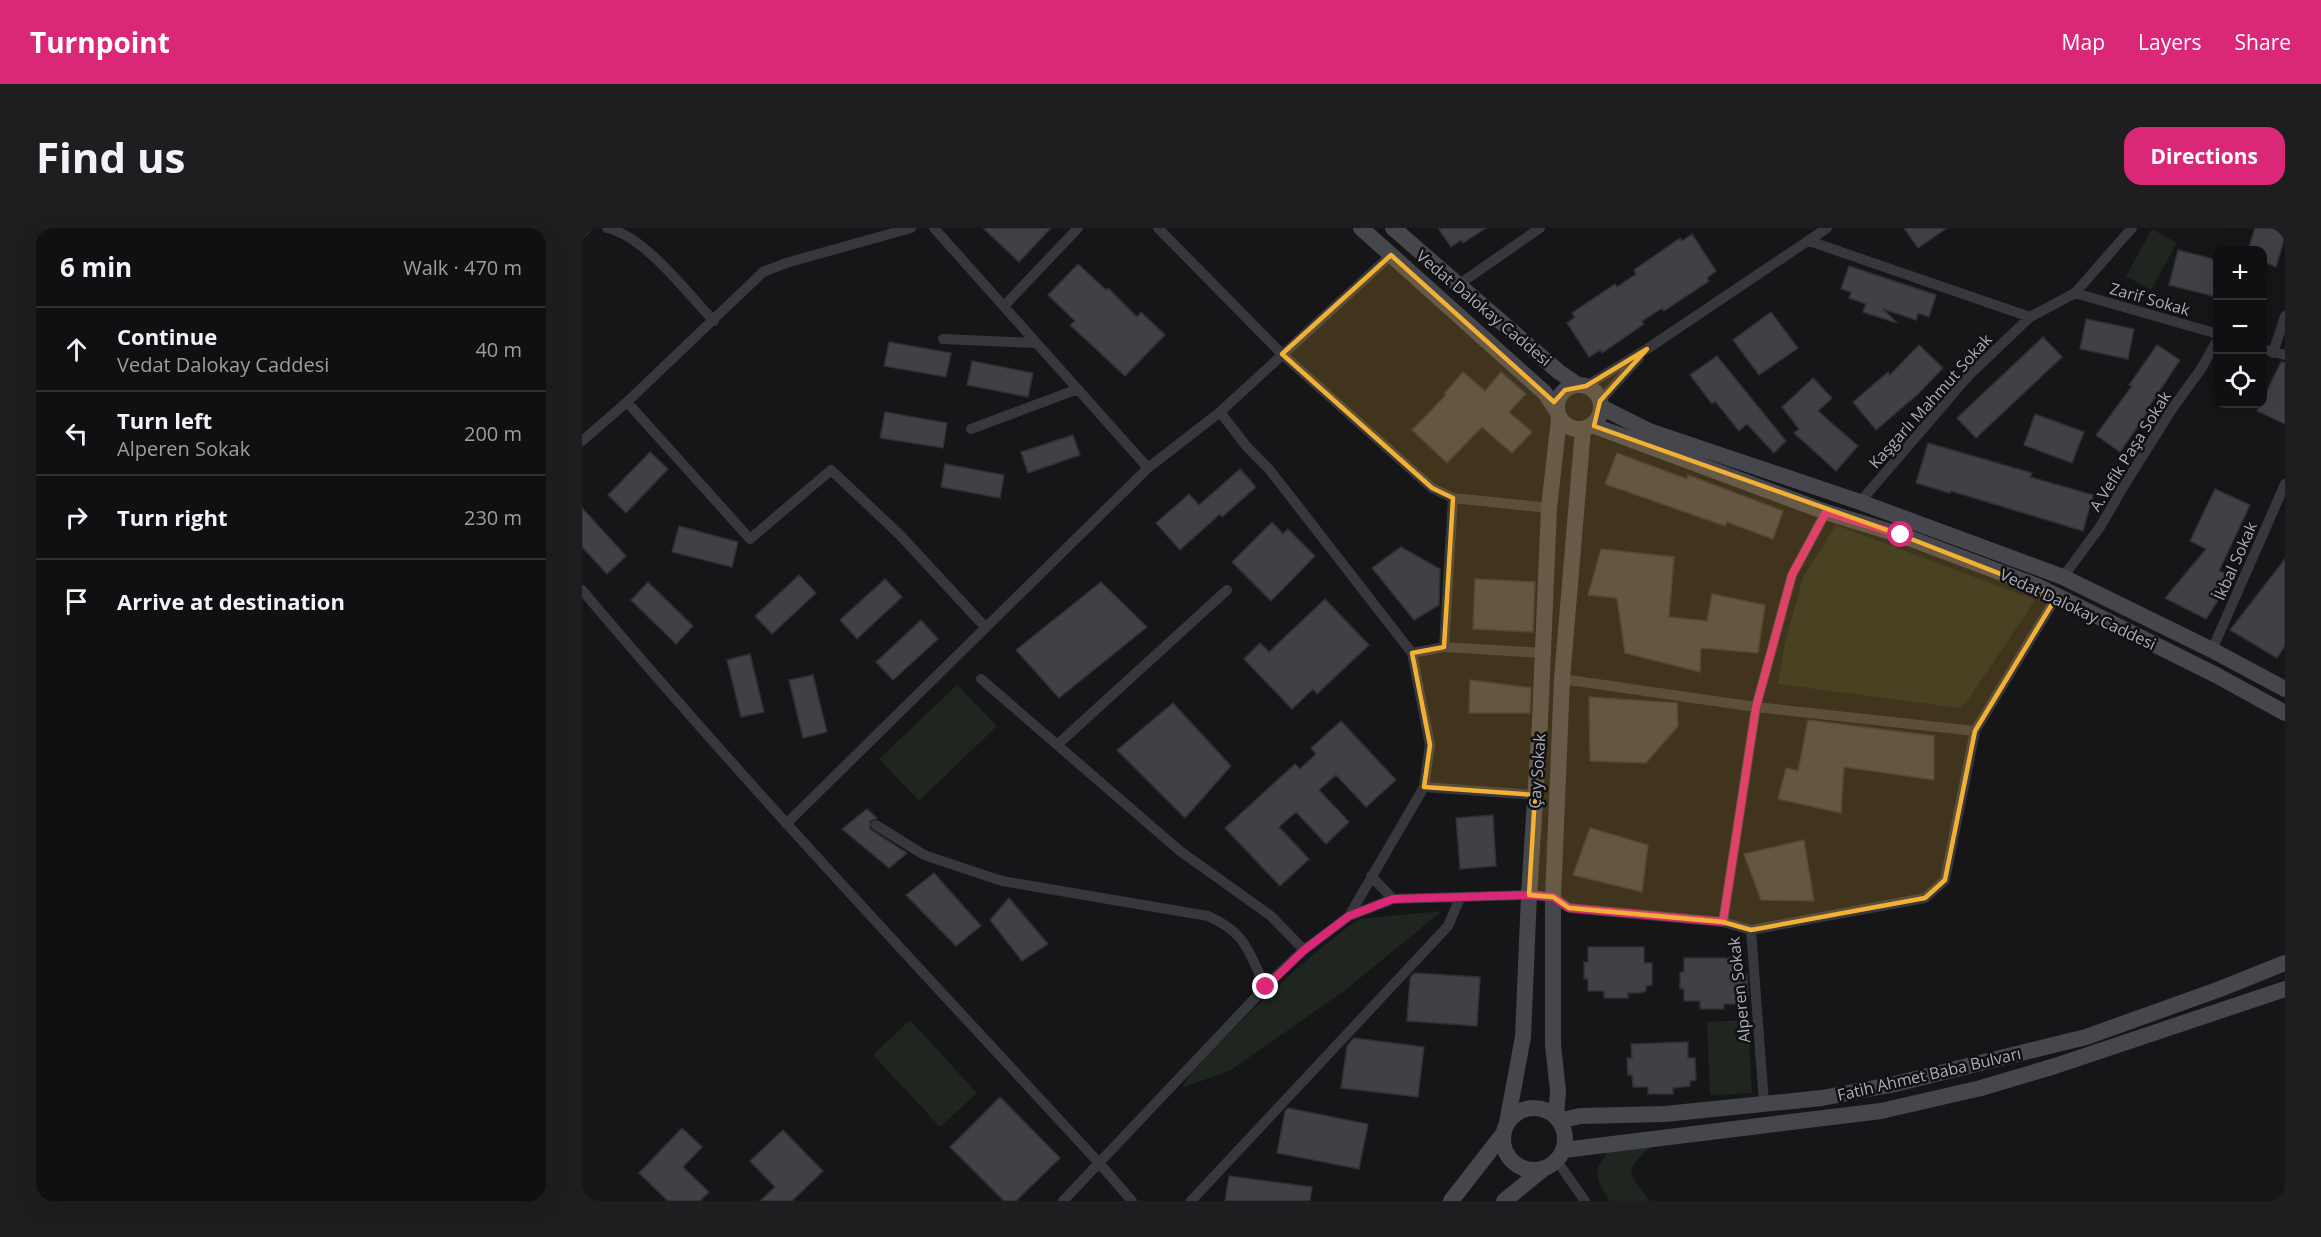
<!DOCTYPE html>
<meta charset="utf-8">
<style>
body{margin:0;font-family:"Open Sans",sans-serif;background:#1e1e20;color:#f1f3f6}
.controls{position:absolute;right:18px;top:18px;display:grid;overflow:hidden;border-radius:12px;box-shadow:0 6px 24px #0002}
.controls button{width:54px;height:54px;display:grid;place-items:center;padding:0;border:0;border-bottom:2px solid #303032;background:#101012;color:#f1f3f6;font:30px sans-serif}
.stop{position:absolute;width:18px;height:18px;margin:-14px;border:4px solid #db2777;border-radius:50%;background:#fff}
.stop.end{background:#db2777;border-color:#fff;box-shadow:0 2px 6px #0008}
.list{margin:0;padding:0;list-style:none}
h2{display:flex;justify-content:space-between;align-items:center;height:78px;margin:0;padding:0 24px;font-size:26px}
h2 small{font-size:20px;font-weight:400;color:#9c9d9f}
.list li{display:grid;grid-template-columns:39px 1fr auto;gap:18px;align-items:center;box-sizing:border-box;height:84px;padding:0 24px;border-top:2px solid #303032}
.list b{display:block;font-size:22px;white-space:nowrap}
.list p{margin:0;font-size:20px;white-space:nowrap;color:#9c9d9f}
.list em{font-size:20px;font-style:normal;color:#9c9d9f}
.icon{flex:none;width:33px;height:33px;fill:none;stroke:currentColor;stroke-width:2;stroke-linecap:round;stroke-linejoin:round}
.map{position:relative;flex:none;width:1703px;height:973px;overflow:hidden;border-radius:18px}
header{display:flex;align-items:center;gap:36px;box-sizing:border-box;height:84px;padding:0 30px;background:#db2777;color:#fff}
header strong{font-size:28px}
nav{display:flex;gap:33px;margin-inline-start:auto;font-size:21px}
.intro{display:flex;align-items:center;justify-content:space-between;box-sizing:border-box;height:144px;padding:0 36px}
h1{margin:0;font-size:42px}
.button{padding:15px 27px;border-radius:18px;background:#db2777;color:#fff;font-size:21px;font-weight:700}
main{display:flex;gap:36px;padding:0 36px}
aside{flex:1;background:#101012;border-radius:18px;box-shadow:0 6px 24px #0002}
.map>svg:first-child{display:block}
.green{fill:#1e261f}
.building{fill:#404145;stroke:#303034;stroke-width:1.5}
.lines{fill:none;stroke-linecap:round;stroke-linejoin:round}
.street{stroke:#37383d;stroke-width:10}
.secondary{stroke:#45474d;stroke-width:16}
.route{stroke:#db2777;stroke-width:8}
.marked{fill:#f2b134;fill-opacity:0.2;stroke:#f2b134;stroke-width:4.5;stroke-linejoin:round}
.labels{text-anchor:middle;stroke-width:5;stroke-linejoin:round;paint-order:stroke}
.street-label{font-size:16px;fill:#a8adb8;stroke:#111113}
</style>
<header>
<strong>Turnpoint</strong>
<nav><a>Map</a><a>Layers</a><a>Share</a></nav>
</header>
<div class="intro"><h1>Find us</h1><a class="button">Directions</a></div>
<main>
<aside>
<h2>6 min<small>Walk · 470 m</small></h2>
<ul class="list">
<li><svg class="icon" aria-label="ahead" viewBox="0 0 24 24"><path d="M12 20V5M6 11l6-6 6 6"/></svg><div><b>Continue</b><p>Vedat Dalokay Caddesi</p></div><em>40 m</em></li>
<li><svg class="icon" aria-label="left" viewBox="0 0 24 24"><path d="M17 20v-9H6M10 6l-5 5 5 5"/></svg><div><b>Turn left</b><p>Alperen Sokak</p></div><em>200 m</em></li>
<li><svg class="icon" aria-label="right" viewBox="0 0 24 24"><path d="M7 20v-9h11M14 6l5 5-5 5"/></svg><div><b>Turn right</b></div><em>230 m</em></li>
<li><svg class="icon" aria-label="arrive" viewBox="0 0 24 24"><path d="M6 21V4h12l-3 4 3 4H6"/></svg><div><b>Arrive at destination</b></div></li>
</ul>
</aside>
<div class="map">
<svg width="1703" height="973" viewBox="0 0 1703 973">
<rect width="100%" height="100%" fill="#161618"/>
<!-- green -->
<path class="green" d="M 1570,1 L 1595,15 L 1569,62 L 1544,48 Z
M 1254,297 L 1453,372 L 1384,475 L 1378,480 L 1196,456 L 1203,415 L 1221,349 Z
M 375,457 L 415,498 L 337,573 L 297,531 Z
M 860,683 L 762,763 L 649,842 L 600,860 L 607,848 C 648,804 690,760 737,722 C 750,711 763,700 778,691 Z
M 328,792 L 395,865 L 358,899 L 291,827 Z
M 1166,792 L 1170,865 L 1128,867 L 1125,794 Z
M 1071,917 C 1040,944 1045,944 1068,973 L 1028,973 C 1014,951 1009,944 1027,923 Z"/>
<!-- building -->
<path class="building" d="M 401,0 L 469,0 L 437,34 Z
M 856,0 L 904,0 L 881,15 L 879,12 L 869,19 Z
M 1322,0 L 1365,0 L 1336,20 Z
M 1673,0 L 1703,0 L 1703,9 L 1694,39 L 1680,33 L 1680,22 L 1666,22 Z
M 1110,6 L 1134,43 L 1125,50 L 1127,53 L 1082,83 L 1080,80 L 1060,93 L 1062,96 L 1020,125 L 1018,122 L 1007,129 L 985,95 L 993,89 L 990,85 L 1033,56 L 1035,59 L 1054,46 L 1052,42 L 1098,10 L 1100,13 Z
M 1596,22 L 1635,32 L 1635,69 L 1587,57 Z
M 496,36 L 524,62 L 526,60 L 555,89 L 559,84 L 583,107 L 543,148 L 488,97 L 493,93 L 466,67 Z
M 1267,38 L 1354,67 L 1347,89 L 1336,85 L 1334,92 L 1301,81 L 1315,95 L 1281,84 L 1284,76 L 1267,70 L 1269,64 L 1259,61 Z
M 1189,84 L 1216,120 L 1177,147 L 1151,112 Z
M 1504,91 L 1552,101 L 1546,131 L 1498,121 Z
M 1461,109 L 1480,129 L 1394,210 L 1375,190 Z
M 307,114 L 369,125 L 364,149 L 302,138 Z
M 1337,117 L 1361,140 L 1336,166 L 1294,202 L 1271,174 L 1306,144 L 1308,147 Z
M 1575,117 L 1598,132 L 1564,183 L 1566,184 L 1538,224 L 1514,207 L 1550,158 L 1547,157 Z
M 1135,128 L 1204,213 L 1192,225 L 1165,196 L 1157,203 L 1133,173 L 1130,176 L 1108,147 Z
M 390,133 L 451,145 L 446,169 L 385,157 Z
M 1699,134 L 1703,134 L 1703,196 L 1675,183 Z
M 881,144 L 903,163 L 919,144 L 944,166 L 927,184 L 950,204 L 930,225 L 900,199 L 865,235 L 830,202 L 864,167 L 862,166 Z
M 1231,150 L 1250,170 L 1236,183 L 1276,218 L 1254,243 L 1212,205 L 1217,201 L 1200,179 Z
M 303,184 L 365,195 L 361,220 L 298,210 Z
M 1453,186 L 1502,204 L 1490,235 L 1442,217 Z
M 491,207 L 498,227 L 446,245 L 439,224 Z
M 1346,215 L 1450,245 L 1448,249 L 1511,267 L 1501,303 L 1369,263 L 1368,265 L 1334,255 Z
M 68,224 L 86,241 L 44,285 L 26,267 Z
M 1035,225 L 1105,251 L 1106,247 L 1201,283 L 1191,311 L 1145,294 L 1143,298 L 1023,256 Z
M 363,236 L 422,247 L 418,270 L 359,259 Z
M 658,241 L 674,259 L 640,289 L 638,286 L 598,322 L 574,295 L 607,266 L 617,277 Z
M 1633,261 L 1668,277 L 1637,343 L 1652,348 L 1624,391 L 1583,370 L 1624,321 L 1608,313 Z
M 0,280 L 44,328 L 25,346 L 0,319 Z
M 690,294 L 701,306 L 706,301 L 733,328 L 689,373 L 650,334 Z
M 97,298 L 156,314 L 150,339 L 90,324 Z
M 819,319 L 858,341 L 857,377 L 832,392 L 790,340 Z
M 1019,321 L 1092,329 L 1087,389 L 1125,393 L 1130,366 L 1183,377 L 1176,425 L 1119,420 L 1118,444 L 1043,425 L 1035,370 L 1006,367 Z
M 1703,331 L 1703,418 L 1695,430 L 1648,402 Z
M 217,347 L 234,365 L 190,406 L 173,388 Z
M 303,351 L 320,369 L 275,411 L 258,392 Z
M 893,351 L 953,354 L 951,404 L 891,401 Z
M 66,354 L 111,398 L 94,416 L 49,372 Z
M 519,354 L 565,399 L 477,470 L 434,422 Z
M 743,371 L 787,417 L 735,466 L 731,461 L 710,481 L 662,431 L 678,415 L 687,424 Z
M 339,392 L 356,411 L 311,452 L 294,434 Z
M 168,426 L 182,484 L 159,489 L 145,432 Z
M 231,447 L 245,504 L 221,510 L 207,452 Z
M 888,452 L 949,460 L 948,485 L 887,485 Z
M 1007,469 L 1095,475 L 1096,498 L 1064,535 L 1008,533 Z
M 591,475 L 649,538 L 603,590 L 535,522 Z
M 1226,492 L 1352,508 L 1352,552 L 1262,539 L 1259,585 L 1196,571 L 1204,540 L 1216,543 Z
M 759,493 L 814,552 L 784,579 L 754,547 L 737,562 L 767,594 L 744,616 L 714,584 L 697,599 L 727,631 L 698,658 L 643,600 L 713,536 L 718,541 L 734,526 L 729,520 Z
M 285,581 L 295,590 L 288,593 L 288,601 L 325,625 L 307,640 L 260,601 Z
M 911,587 L 914,638 L 878,641 L 874,590 Z
M 1008,600 L 1066,617 L 1060,664 L 991,647 Z
M 1222,612 L 1232,673 L 1179,672 L 1162,626 Z
M 352,645 L 399,698 L 374,718 L 324,667 Z
M 427,670 L 466,716 L 440,733 L 408,692 Z
M 1006,719 L 1062,719 L 1062,735 L 1070,735 L 1070,757 L 1064,758 L 1064,763 L 1058,765 L 1046,765 L 1046,770 L 1022,770 L 1022,763 L 1006,763 L 1006,751 L 1002,751 L 1002,734 L 1006,734 Z
M 1102,730 L 1159,730 L 1159,746 L 1165,746 L 1166,769 L 1160,769 L 1160,774 L 1154,776 L 1142,776 L 1142,781 L 1118,781 L 1118,773 L 1102,773 L 1102,761 L 1098,761 L 1098,744 L 1102,744 Z
M 832,745 L 898,749 L 895,798 L 825,793 L 828,750 Z
M 772,810 L 842,819 L 836,869 L 759,860 L 765,818 Z
M 1106,814 L 1106,830 L 1113,830 L 1114,852 L 1108,853 L 1108,858 L 1091,860 L 1091,866 L 1066,866 L 1066,859 L 1051,859 L 1050,847 L 1046,847 L 1045,830 L 1050,830 L 1049,816 Z
M 418,869 L 478,930 L 434,973 L 422,973 L 368,919 Z
M 706,880 L 786,896 L 777,941 L 695,925 L 703,883 Z
M 100,900 L 120,919 L 101,939 L 127,964 L 118,973 L 86,973 L 57,945 Z
M 201,902 L 241,943 L 210,973 L 178,973 L 193,959 L 168,933 Z
M 647,948 L 730,959 L 728,973 L 643,973 Z"/>
<g class="lines">
<!-- street -->
<path class="street" d="M 25,0 C 64,9 104,64 132,93
M 352,0 L 566,240
M 576,0 L 700,126 L 850,260 L 871,270 L 967,280
M 0,5 L 5,0
M 1227,13 L 1448,89
M 876,57 L 958,0
M 1493,65 L 1636,106
M 422,78 L 496,0
M 361,111 L 454,115
M 1680,121 L 1703,127
M 1691,125 L 1703,88
M 1004,158 L 1065,121 L 1245,0
M 1018,173 L 1057,130
M 45,174 L 168,311 L 249,242 L 318,307 L 403,399
M 638,184 L 665,219 L 687,241 L 830,425
M 389,201 L 496,161
M 0,213 L 45,174 L 181,44 L 204,35 L 329,0
M 1278,274 L 1388,146 L 1448,89 L 1493,65 L 1550,0
M 1481,349 L 1518,299 L 1543,256 L 1590,181 L 1619,141 L 1636,111
M 0,362 C 166,559 343,746 518,936 L 550,973
M 862,419 L 961,425
M 1630,422 L 1703,256
M 399,451 L 598,623 L 689,688 L 722,722
M 980,451 L 1174,479 L 1393,503
M 475,517 L 645,362
M 842,559 L 953,567
M 204,596 L 566,240 L 638,184 L 809,27
M 294,597 L 342,627 L 420,653 L 626,688 C 666,706 665,723 684,759
M 789,648 L 811,671
M 767,688 L 842,559 L 848,517 L 830,425 L 862,419 L 871,270
M 1169,702 L 1343,670 L 1363,652 L 1393,503 L 1475,368
M 1182,875 L 1169,702 L 1141,694 L 1174,479 L 1210,347 L 1244,284
M 975,933 L 1003,973
M 481,973 L 692,750 L 722,722 L 767,688 L 811,671 L 947,667 L 971,669 L 987,680 L 1141,694
M 609,973 L 866,698 L 878,670"/>
<!-- secondary -->
<path class="secondary" d="M 779,0 L 963,165 L 974,182
M 811,0 L 977,144 L 996,157
M975 179a22 22 0 1 1 44 0a22 22 0 1 1-44 0Z
M 1019,179 L 1067,203 L 1278,274 L 1481,349 L 1630,422 L 1703,461
M 1010,197 L 1244,284 L 1319,307 L 1455,358 L 1634,447 L 1703,485
M921 911a31 31 0 1 1 62 0a31 31 0 1 1-62 0Z
M 974,889 L 976,863 L 971,817 L 971,669 L 980,451 L 1001,201
M 977,893 L 998,888 L 1083,886 L 1240,870 L 1313,856 L 1504,809 L 1638,761 L 1703,735
M 925,895 L 941,809 L 947,667 L 958,493 L 967,280 L 977,191
M 982,922 L 1299,883 L 1399,860 L 1473,838 L 1703,761
M 869,973 L 921,906
M 922,973 L 960,942"/>
</g>
<g class="lines">
<!-- route -->
<path class="route" d="M 684,759 L 722,722 L 767,688 L 811,671 L 947,667 L 971,669 L 987,680 L 1141,694 L 1174,479 L 1210,347 L 1244,284 L 1319,307"/>
</g>
<!-- marked area -->
<path class="marked" d="M 809,27 L 972,174 L 983,162 L 1004,158 L 1065,121 L 1018,173 L 1012,198 L 1319,307 L 1475,368 L 1393,503 L 1363,652 L 1343,670 L 1169,702 L 1141,694 L 987,680 L 971,669 L 947,667 L 953,567 L 842,559 L 848,517 L 830,425 L 862,419 L 871,270 L 850,260 L 700,126 Z"/>
<g class="labels">
<!-- street labels -->
<g class="street-label">
<text transform="translate(1568 71) rotate(16)" y="6">Zarif Sokak</text>
<text transform="translate(902 80) rotate(40)" y="6">Vedat Dalokay Caddesi</text>
<text transform="translate(1348 173) rotate(-48)" y="6">Kaşgarlı Mahmut Sokak</text>
<text transform="translate(1548 223) rotate(-58)" y="6">A.Vefik Paşa Sokak</text>
<text transform="translate(1653 333) rotate(-66)" y="6">İkbal Sokak</text>
<text transform="translate(1496 381) rotate(25)" y="6">Vedat Dalokay Caddesi</text>
<text transform="translate(955 543) rotate(-86)" y="6">Çay Sokak</text>
<text transform="translate(1157 762) rotate(-96)" y="6">Alperen Sokak</text>
<text transform="translate(1347 846) rotate(-13)" y="6">Fatih Ahmet Baba Bulvarı</text>
</g>
</g>
</svg>
<div class="controls">
<button>+</button>
<button>−</button>
<button><svg class="icon" aria-label="locate" viewBox="0 0 24 24"><circle cx="12" cy="12" r="6"/><path d="M12 2v4M12 18v4M2 12h4M18 12h4"/></svg></button>
</div>
<div class="stop" style="left:1319px;top:307px"></div>
<div class="stop end" style="left:684px;top:759px"></div>
</div>
</main>
